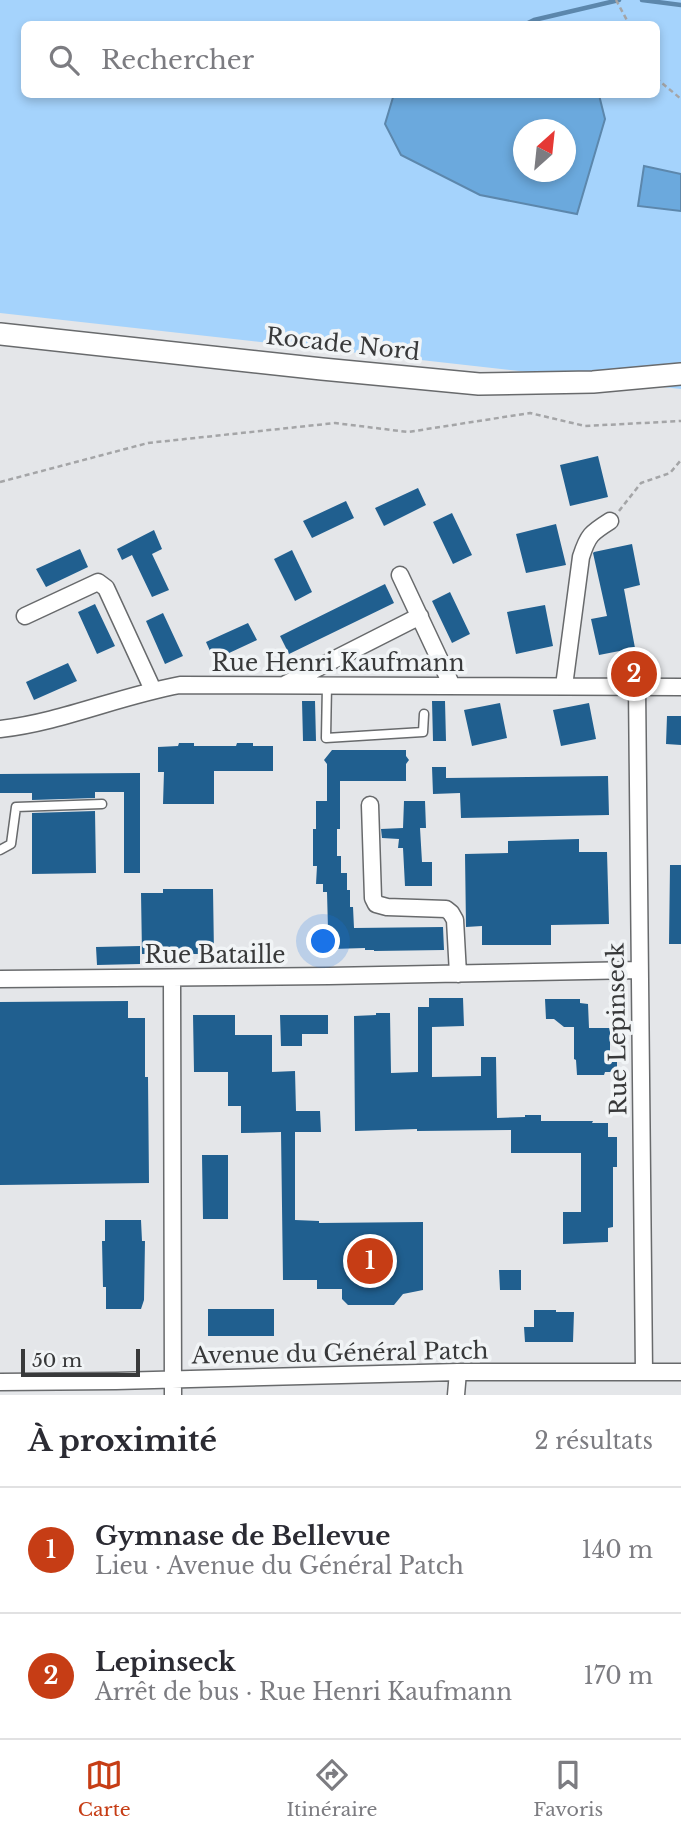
<!DOCTYPE html>
<html lang="fr">
<meta charset="utf-8">
<style>
body{margin:0;font-family:"Libre Baskerville",serif;background:#f7f7f7;color:#2b2b33}
.compass{position:absolute;left:513px;top:119px;width:63px;height:63px;border-radius:50%;background:#fff;box-shadow:0 4px 10px #0003;rotate:27deg}
.scale{position:absolute;left:21px;bottom:18px;width:119px;box-sizing:border-box;padding-left:7px;border:4px solid #38393a;border-top:0;font-size:19px;line-height:24px;white-space:nowrap;color:#38393a;-webkit-text-stroke:5px #f1f4f6;paint-order:stroke}
.you{position:absolute;left:324px;top:942px;width:24px;height:24px;margin:-18px;border:5px solid #fff;border-radius:50%;background:#1a73e8;box-shadow:0 0 0 10px #1a73e833}
.badge{display:grid;place-items:center;width:46px;height:46px;border-radius:50%;background:#c63d15;color:#fff;font-size:23px;font-weight:700}
.pin{position:absolute;translate:-50% -50%;border:4px solid #fff;box-shadow:0 2px 7px #0006}
.list{margin:0;padding:0;list-style:none}
h2{display:flex;justify-content:space-between;align-items:center;height:91px;margin:0;padding:0 28px;font-size:30px}
h2 small{font-size:23px;font-weight:400;color:#7c7c81}
.list li{display:grid;grid-template-columns:46px 1fr auto;gap:21px;align-items:center;box-sizing:border-box;height:126px;padding:0 28px;border-top:2px solid #e1e1e2}
.list b{display:block;font-size:26px;white-space:nowrap}
.list p{margin:0;font-size:23px;white-space:nowrap;color:#7c7c81}
.list em{font-size:23px;font-style:normal;color:#7c7c81}
.icon{flex:none;width:38px;height:38px;fill:none;stroke:currentColor;stroke-width:2;stroke-linecap:round;stroke-linejoin:round}
.map{position:relative;flex:none;width:681px;height:1395px;overflow:hidden}
.search{position:absolute;background:#fff;box-shadow:0 4px 10px #0003;left:21px;right:21px;top:21px;height:77px;display:flex;align-items:center;gap:18px;box-sizing:border-box;padding:0 24px;border-radius:10px;color:#7c7c81;font-size:26px}
.sheet{height:343px;background:#fff}
nav{display:flex;justify-content:space-around;align-items:center;box-sizing:border-box;height:98px;border-top:2px solid #e1e1e2;background:#fff;font-size:19px;color:#7c7c81}
nav a{display:grid;justify-items:center;gap:4px}
nav .on{color:#c63d15}
.map>svg:first-child{display:block}
.green{fill:#a5d3fc;fill-rule:evenodd}
.water{fill:#6ba9dd;stroke:#5c87ac;stroke-width:2;fill-rule:evenodd}
.lines{fill:none;stroke-linecap:round;stroke-linejoin:round}
.stream{stroke:#5c87ac;stroke-width:4.5}
.building{fill:#205f8f}
.lane-casing{stroke:#686a6c;stroke-width:11}
.street-casing{stroke:#686a6c;stroke-width:19}
.secondary-casing{stroke:#686a6c;stroke-width:24}
.path{stroke:#a4a5a7;stroke-width:2.5;stroke-dasharray:5 3.5;stroke-linecap:butt}
.lane{stroke:#fff;stroke-width:8}
.street{stroke:#fff;stroke-width:16}
.secondary{stroke:#fff;stroke-width:21}
.labels{text-anchor:middle;stroke-width:7;stroke-linejoin:round;paint-order:stroke}
.street-label{font-size:23px;fill:#38393a;stroke:#f1f4f6}
</style>
<div class="map">
<svg width="681" height="1395" viewBox="0 0 681 1395">
<rect width="100%" height="100%" fill="#e4e6e9"/>
<!-- green -->
<path class="green" d="M 0,0 L 681,0 L 681,389 L 0,313 ZM 24,24 L 656,24 L 656,94 L 24,94 ZM 524,130 L 566,130 L 566,172 L 524,172 Z"/>
<!-- water -->
<path class="water" d="M 394,94 L 599,95 L 605,119 L 577,214 L 480,195 L 401,155 L 385,124 ZM 524,130 L 566,130 L 566,172 L 524,172 Z
M 644,166 L 681,174 L 681,211 L 638,206 Z"/>
<g class="lines">
<!-- stream -->
<path class="stream" d="M 642,0 L 681,5
M 526,24 L 534,20 L 619,0"/>
</g>
<!-- building -->
<path class="building" d="M 598,456 L 608,497 L 570,506 L 560,465 Z
M 418,488 L 426,505 L 384,526 L 375,508 Z
M 346,501 L 354,518 L 312,538 L 303,521 Z
M 452,513 L 472,555 L 453,564 L 433,522 Z
M 556,524 L 566,565 L 526,573 L 516,534 Z
M 154,530 L 162,549 L 152,554 L 169,590 L 152,597 L 132,555 L 122,560 L 117,549 Z
M 632,544 L 640,585 L 624,589 L 635,648 L 599,655 L 591,619 L 607,616 L 593,553 L 594,552 Z
M 80,549 L 88,567 L 46,587 L 36,569 Z
M 292,550 L 312,592 L 295,601 L 274,559 Z
M 385,584 L 394,603 L 289,654 L 280,636 Z
M 450,592 L 470,634 L 452,643 L 432,601 Z
M 95,604 L 115,646 L 97,654 L 78,612 Z
M 545,605 L 553,646 L 516,654 L 507,612 Z
M 163,613 L 183,656 L 165,664 L 146,621 Z
M 248,623 L 257,640 L 214,660 L 206,642 Z
M 68,663 L 77,681 L 34,700 L 26,682 Z
M 302,701 L 315,701 L 316,741 L 303,741 Z
M 432,701 L 445,701 L 446,741 L 433,741 Z
M 500,703 L 507,738 L 472,746 L 464,710 Z
M 589,703 L 596,739 L 561,746 L 553,710 Z
M 667,716 L 681,716 L 681,745 L 666,744 Z
M 179,743 L 194,743 L 194,746 L 236,746 L 237,743 L 253,743 L 253,746 L 273,746 L 273,771 L 214,771 L 214,804 L 163,804 L 164,772 L 158,772 L 158,747 L 178,746 Z
M 332,750 L 406,750 L 406,756 L 409,760 L 406,764 L 406,781 L 340,781 L 340,829 L 337,829 L 337,856 L 341,856 L 341,873 L 347,873 L 347,890 L 350,890 L 350,907 L 353,907 L 354,928 L 443,927 L 444,950 L 374,951 L 374,950 L 365,950 L 365,948 L 332,949 L 332,951 L 315,951 L 315,929 L 328,929 L 327,892 L 323,892 L 323,884 L 316,884 L 317,866 L 313,866 L 313,829 L 316,829 L 316,801 L 327,801 L 327,764 L 324,760 Z
M 432,767 L 446,767 L 446,778 L 608,776 L 609,815 L 461,818 L 460,793 L 433,794 Z
M 140,773 L 140,873 L 124,873 L 124,792 L 95,792 L 95,798 L 32,800 L 32,793 L 0,793 L 0,774 Z
M 404,801 L 425,801 L 426,828 L 420,828 L 422,862 L 432,862 L 432,886 L 405,886 L 403,848 L 398,848 L 399,839 L 382,838 L 381,829 L 403,828 Z
M 95,811 L 96,873 L 32,874 L 32,813 Z
M 579,839 L 579,852 L 607,852 L 609,924 L 551,925 L 551,945 L 482,945 L 482,926 L 466,927 L 465,854 L 508,853 L 508,841 Z
M 670,865 L 681,865 L 681,944 L 669,944 Z
M 163,889 L 213,889 L 214,954 L 142,954 L 141,893 L 163,893 Z
M 140,946 L 140,964 L 97,965 L 96,947 Z
M 429,998 L 463,998 L 464,1026 L 432,1027 L 432,1077 L 481,1076 L 481,1057 L 496,1057 L 497,1118 L 525,1117 L 525,1115 L 541,1115 L 541,1121 L 593,1121 L 592,1123 L 608,1123 L 608,1137 L 617,1137 L 617,1167 L 613,1167 L 613,1227 L 608,1228 L 608,1242 L 563,1244 L 563,1212 L 581,1212 L 581,1153 L 511,1153 L 511,1130 L 417,1131 L 417,1129 L 355,1131 L 354,1016 L 376,1015 L 376,1013 L 390,1013 L 391,1073 L 418,1072 L 418,1007 L 429,1007 Z
M 545,999 L 580,999 L 580,1003 L 588,1004 L 589,1028 L 610,1028 L 610,1053 L 612,1053 L 612,1058 L 617,1058 L 617,1072 L 605,1072 L 604,1075 L 577,1075 L 576,1060 L 574,1059 L 574,1027 L 564,1027 L 554,1019 L 546,1019 Z
M 128,1001 L 128,1018 L 145,1018 L 145,1077 L 148,1077 L 149,1183 L 0,1185 L 0,1002 Z
M 193,1015 L 235,1015 L 235,1035 L 272,1035 L 272,1072 L 295,1071 L 296,1111 L 320,1111 L 321,1132 L 295,1132 L 295,1220 L 319,1221 L 319,1223 L 423,1222 L 423,1290 L 403,1294 L 394,1305 L 348,1305 L 342,1299 L 342,1289 L 317,1289 L 317,1280 L 283,1280 L 281,1132 L 241,1133 L 241,1106 L 228,1106 L 228,1072 L 194,1072 Z
M 280,1015 L 328,1015 L 328,1034 L 302,1034 L 302,1046 L 281,1046 Z
M 202,1155 L 228,1155 L 228,1219 L 203,1219 Z
M 105,1220 L 141,1220 L 142,1241 L 145,1241 L 144,1300 L 141,1309 L 106,1309 L 106,1287 L 103,1287 L 102,1241 L 105,1241 Z
M 499,1270 L 521,1270 L 521,1290 L 500,1290 Z
M 208,1309 L 274,1309 L 274,1336 L 208,1336 Z
M 534,1310 L 556,1310 L 556,1312 L 574,1312 L 573,1342 L 525,1342 L 524,1327 L 534,1327 Z"/>
<g class="lines">
<!-- lane casing -->
<g class="lane-casing">
<path id="lane" d="M 327,685 L 326,738 L 423,732 L 424,714
M 0,850 L 11,844 L 16,807 L 102,804"/>
</g>
<!-- street casing -->
<g class="street-casing">
<path id="street" d="M 400,575 L 452,686
M 25,616 L 98,582 L 106,588 L 153,690
M 286,684 L 420,616
M 564,686 L 581,557 C 588,535 591,533 610,521
M 637,686 L 644,1372
M 0,729 C 62,722 119,696 180,685 L 681,687
M 370,805 L 373,898 L 376,904 L 387,907 L 446,909 L 451,913 L 455,920 L 458,974
M 172,978 L 173,1395
M 0,979 L 329,976 L 639,970
M 0,1382 L 116,1381 L 458,1372 L 681,1372
M 456,1395 L 458,1372"/>
</g>
<!-- secondary casing -->
<g class="secondary-casing">
<path id="secondary" d="M 0,334 L 322,369 L 479,384 L 593,382 L 681,374"/>
</g>
<!-- path -->
<path class="path" d="M 616,0 L 629,24
M 656,78 L 681,99
M 0,482 L 148,443 L 335,423 L 408,432 L 530,413 L 585,426 L 681,421
M 619,511 L 641,483 L 670,473 L 681,460"/>
<!-- lane -->
<use href="#lane" class="lane"/>
<!-- street -->
<use href="#street" class="street"/>
<!-- secondary -->
<use href="#secondary" class="secondary"/>
</g>
<g class="labels">
<!-- street labels -->
<g class="street-label">
<text transform="translate(343 344) rotate(6)" y="8">Rocade Nord</text>
<text x="338" y="671">Rue Henri Kaufmann</text>
<text x="215" y="963">Rue Bataille</text>
<text transform="translate(617 1029) rotate(-91)" y="8">Rue Lepinseck</text>
<text transform="translate(340 1353) rotate(-1)" y="8">Avenue du Général Patch</text>
</g>
</g>
</svg>
<svg class="compass" viewBox="-18 -18 36 36"><path d="M0-13l5 13h-10z" fill="#e53935"/><path d="M0 13l5-13h-10z" fill="#7c7c81"/></svg>
<div class="scale">50 m</div>
<div class="you"></div>
<div class="pin badge" style="left:370px;top:1261px">1</div>
<div class="pin badge" style="left:634px;top:674px">2</div>
<div class="search"><svg class="icon" aria-label="search" viewBox="0 0 24 24"><circle cx="10" cy="10" r="6"/><path d="M15 15l6 6"/></svg>Rechercher</div>
</div>
<section class="sheet">
<h2>À proximité<small>2 résultats</small></h2>
<ul class="list">
<li><span class="badge">1</span><div><b>Gymnase de Bellevue</b><p>Lieu · Avenue du Général Patch</p></div><em>140 m</em></li>
<li><span class="badge">2</span><div><b>Lepinseck</b><p>Arrêt de bus · Rue Henri Kaufmann</p></div><em>170 m</em></li>
</ul>
</section>
<nav>
<a class="on"><svg class="icon" aria-label="map" viewBox="0 0 24 24"><path d="M3 6l6-2 6 2 6-2v14l-6 2-6-2-6 2zM9 4v14M15 6v14"/></svg>Carte</a>
<a><svg class="icon" aria-label="directions" viewBox="0 0 24 24"><path d="M12 3l9 9-9 9-9-9zM9 14v-3h6M13 9l2 2-2 2"/></svg>Itinéraire</a>
<a><svg class="icon" aria-label="saved" viewBox="0 0 24 24"><path d="M7 4h10v16l-5-4-5 4z"/></svg>Favoris</a>
</nav>
